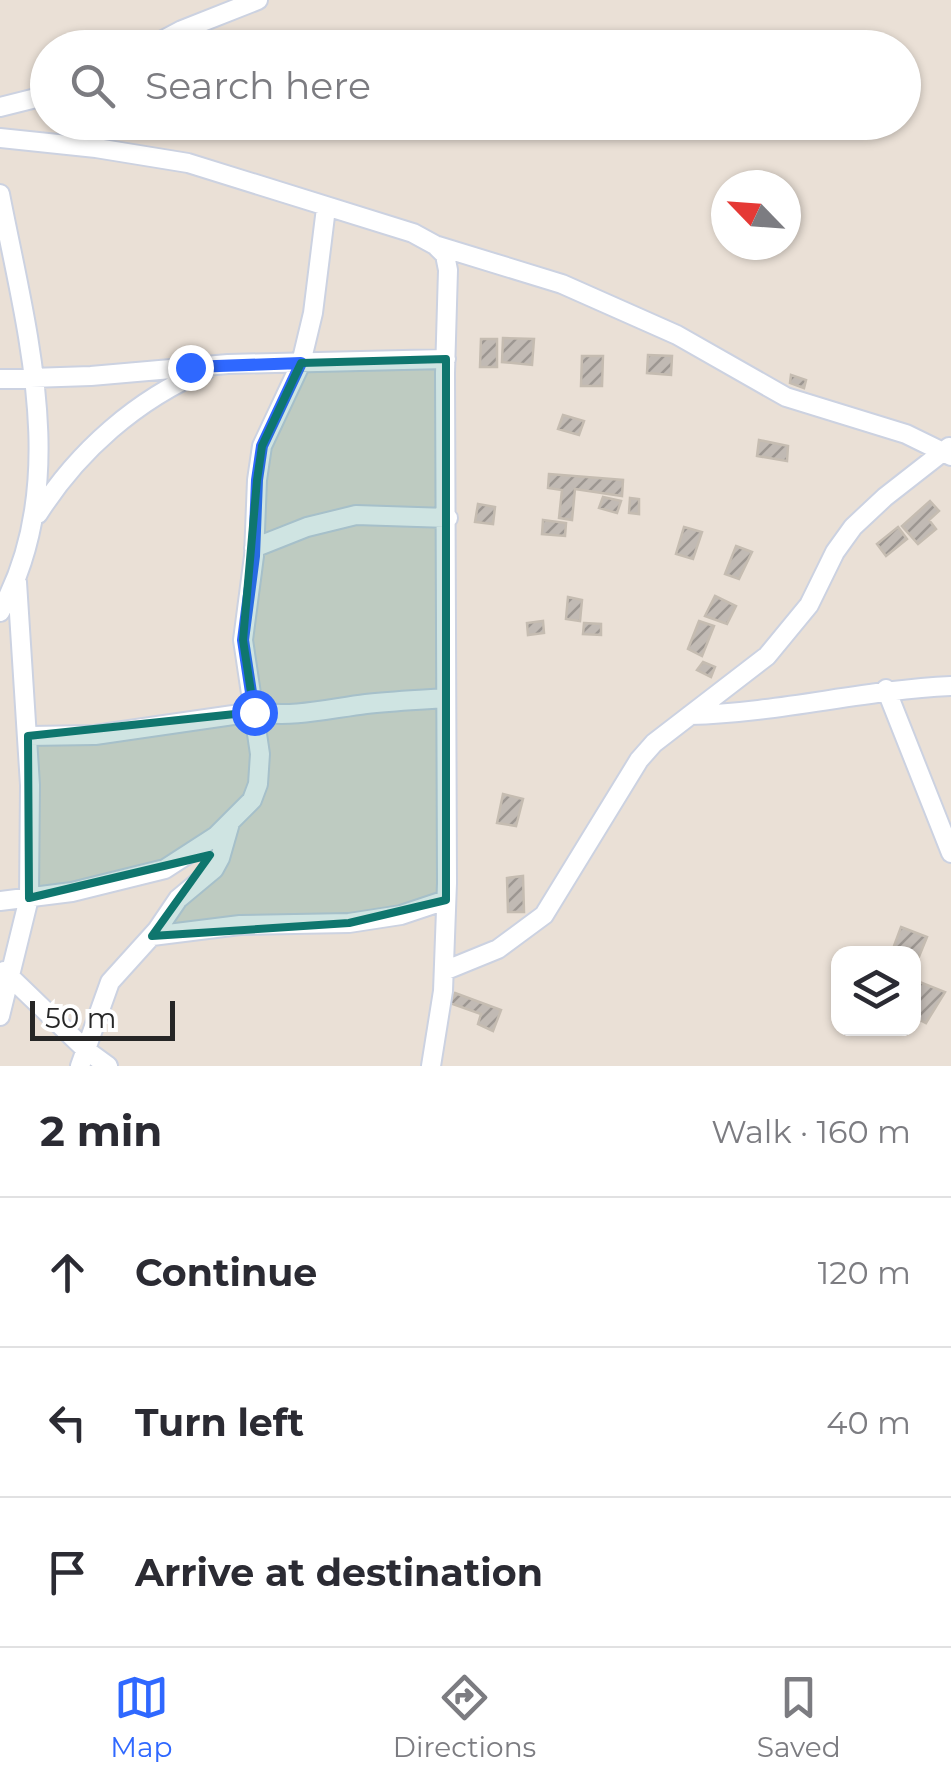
<!DOCTYPE html>
<meta charset="utf-8">
<style>
body{margin:0;font-family:Montserrat,sans-serif;background:#f2f2f3;color:#2b2b33}
.controls{position:absolute;right:30px;bottom:30px;display:grid;overflow:hidden;border-radius:20px;box-shadow:0 2px 8px #0004}
.controls button{width:90px;height:90px;display:grid;place-items:center;padding:0;border:0;border-bottom:2px solid #e1e1e2;background:#fff;color:#2b2b33;font:50px sans-serif}
.compass{position:absolute;left:711px;top:170px;width:90px;height:90px;border-radius:50%;background:#fff;box-shadow:0 2px 8px #0004;rotate:295deg}
.scale{position:absolute;left:30px;bottom:25px;width:145px;box-sizing:border-box;padding-left:10px;border:5px solid #262626;border-top:0;font-size:28px;line-height:35px;white-space:nowrap;color:#262626;-webkit-text-stroke:8px #fff;paint-order:stroke}
.stop{position:absolute;width:30px;height:30px;margin:-22px;border:8px solid #2f68ff;border-radius:50%;background:#fff}
.stop.end{background:#2f68ff;border-color:#fff;box-shadow:0 2px 10px #0008}
.list{margin:0;padding:0;list-style:none}
h2{display:flex;justify-content:space-between;align-items:center;height:130px;margin:0;padding:0 40px;font-size:42px}
h2 small{font-size:32px;font-weight:400;color:#7c7c81}
.list li{display:grid;grid-template-columns:65px 1fr auto;gap:30px;align-items:center;box-sizing:border-box;height:150px;padding:0 40px;border-top:2px solid #e1e1e2}
.list b{display:block;font-size:38px;white-space:nowrap}
.list em{font-size:32px;font-style:normal;color:#7c7c81}
.icon{flex:none;width:55px;height:55px;fill:none;stroke:currentColor;stroke-width:2;stroke-linecap:round;stroke-linejoin:round}
.map{position:relative;flex:none;width:951px;height:1066px;overflow:hidden}
.search{position:absolute;background:#fff;box-shadow:0 2px 8px #0004;left:30px;right:30px;top:30px;height:110px;display:flex;align-items:center;gap:25px;box-sizing:border-box;padding:0 35px;border-radius:55px;color:#7c7c81;font-size:38px}
.sheet{height:580px;background:#fff}
nav{display:flex;justify-content:space-around;align-items:center;box-sizing:border-box;height:140px;border-top:2px solid #e1e1e2;background:#fff;font-size:28px;color:#7c7c81}
nav a{display:grid;justify-items:center;gap:5px}
nav .on{color:#2f68ff}
.map>svg:first-child{display:block}
.building{fill:url(#building-hatch);stroke:#c5bcb1;stroke-width:2.5}
.lines{fill:none;stroke-linecap:round;stroke-linejoin:round}
.minor-casing{stroke:#ccd2e1;stroke-width:22}
.minor{stroke:#fff;stroke-width:18}
.route{stroke:#2f68ff;stroke-width:12}
.marked{fill:#0f766e;fill-opacity:0.2;stroke:#0f766e;stroke-width:8;stroke-linejoin:round}
</style>
<div class="map">
<svg width="951" height="1066" viewBox="0 0 951 1066">
<defs>
<pattern id="building-hatch" width="6" height="6" patternUnits="userSpaceOnUse" patternTransform="scale(2.5)"><rect width="6" height="6" fill="#c1bab4"/><path d="M-1 1l2-2M0 6l6-6M5 7l2-2" fill="none" stroke="#9d9792"/></pattern>
</defs>
<rect width="100%" height="100%" fill="#eae0d6"/>
<!-- building -->
<path class="building" d="M 503,338 L 534,339 L 532,365 L 502,362 Z
M 481,339 L 497,339 L 497,367 L 480,367 Z
M 648,355 L 672,356 L 671,375 L 647,373 Z
M 582,356 L 603,356 L 602,386 L 581,386 Z
M 791,375 L 806,380 L 804,388 L 790,383 Z
M 563,415 L 584,421 L 579,435 L 558,429 Z
M 759,440 L 788,446 L 787,461 L 757,456 Z
M 549,474 L 623,480 L 622,496 L 575,489 L 572,520 L 559,518 L 562,490 L 548,488 Z
M 603,497 L 621,501 L 617,513 L 599,508 Z
M 630,498 L 639,499 L 639,514 L 629,513 Z
M 930,501 L 939,511 L 929,520 L 936,529 L 918,544 L 902,526 Z
M 478,504 L 495,507 L 493,524 L 475,522 Z
M 543,520 L 566,523 L 565,536 L 542,534 Z
M 684,527 L 702,532 L 693,559 L 676,554 Z
M 898,527 L 907,539 L 886,556 L 877,544 Z
M 736,546 L 752,552 L 739,579 L 725,574 Z
M 715,596 L 736,606 L 727,624 L 705,616 Z
M 568,597 L 582,600 L 580,621 L 566,619 Z
M 543,621 L 544,633 L 528,635 L 527,623 Z
M 699,621 L 714,626 L 702,656 L 688,649 Z
M 584,623 L 601,624 L 601,635 L 583,634 Z
M 703,662 L 715,667 L 711,677 L 697,670 Z
M 503,794 L 523,799 L 516,826 L 497,823 Z
M 523,876 L 524,912 L 508,912 L 507,878 Z
M 901,927 L 927,937 L 916,964 L 914,954 L 891,954 Z
M 917,981 L 945,992 L 926,1023 L 914,1017 L 914,988 Z
M 455,993 L 501,1010 L 493,1031 L 478,1024 L 481,1014 L 450,1003 Z"/>
<g class="lines">
<!-- minor casing -->
<g class="minor-casing">
<path id="minor" d="M 148,48 L 182,30 L 258,0
M 0,107 L 48,95
M 0,138 L 96,148 L 188,163 L 413,233 L 435,245 L 562,284 L 677,335 L 786,397 L 906,434 L 951,456
M 0,194 C 26,329 72,484 0,612
M 0,379 L 91,376 L 228,364 L 446,359
M 38,514 C 78,451 137,399 206,370
M 254,548 L 307,527 L 356,515 L 448,518
M 886,689 L 951,853
M 690,715 C 778,713 863,690 951,686
M 28,736 L 95,735 L 254,712 C 294,718 327,709 366,704 C 392,701 419,700 446,698
M 0,901 L 72,892 L 165,869 L 216,836 L 252,800 L 258,784 L 260,754 L 243,640 L 254,556 L 257,480 L 262,446 L 301,363 L 313,313 L 326,208
M 152,936 L 240,925 L 349,923 L 401,915 L 446,900
M 4,971 L 86,1050 L 108,1066
M 444,971 L 498,949 L 544,915 L 639,760 L 654,743 L 767,656 L 809,605 L 835,552 L 853,527 L 885,497 L 949,447
M 0,1016 L 29,898 L 30,785 L 17,582
M 80,1066 L 110,982 L 157,930 L 178,899 L 214,869 L 220,858 L 230,823
M 431,1066 L 443,991 L 447,883 L 445,373 L 448,270 L 445,255 L 435,245"/>
</g>
<!-- minor -->
<use href="#minor" class="minor"/>
</g>
<g class="lines">
<!-- route -->
<path class="route" d="M 190,367 L 301,363 L 262,446 L 257,480 L 254,556 L 243,640 L 254,712"/>
</g>
<!-- marked area -->
<path class="marked" d="M 446,359 L 446,900 L 349,923 L 152,936 L 210,855 L 29,898 L 28,736 L 254,712 L 243,640 L 257,480 L 262,446 L 301,363 Z"/>
</svg>
<div class="controls">
<button><svg class="icon" aria-label="layers" viewBox="0 0 24 24"><path d="M12 4l9 5-9 5-9-5zM3 14l9 5 9-5"/></svg></button>
</div>
<svg class="compass" viewBox="-18 -18 36 36"><path d="M0-13l5 13h-10z" fill="#e53935"/><path d="M0 13l5-13h-10z" fill="#7c7c81"/></svg>
<div class="scale">50 m</div>
<div class="stop" style="left:254px;top:712px"></div>
<div class="stop end" style="left:190px;top:367px"></div>
<div class="search"><svg class="icon" aria-label="search" viewBox="0 0 24 24"><circle cx="10" cy="10" r="6"/><path d="M15 15l6 6"/></svg>Search here</div>
</div>
<section class="sheet">
<h2>2 min<small>Walk · 160 m</small></h2>
<ul class="list">
<li><svg class="icon" aria-label="ahead" viewBox="0 0 24 24"><path d="M12 20V5M6 11l6-6 6 6"/></svg><div><b>Continue</b></div><em>120 m</em></li>
<li><svg class="icon" aria-label="left" viewBox="0 0 24 24"><path d="M17 20v-9H6M10 6l-5 5 5 5"/></svg><div><b>Turn left</b></div><em>40 m</em></li>
<li><svg class="icon" aria-label="arrive" viewBox="0 0 24 24"><path d="M6 21V4h12l-3 4 3 4H6"/></svg><div><b>Arrive at destination</b></div></li>
</ul>
</section>
<nav>
<a class="on"><svg class="icon" aria-label="map" viewBox="0 0 24 24"><path d="M3 6l6-2 6 2 6-2v14l-6 2-6-2-6 2zM9 4v14M15 6v14"/></svg>Map</a>
<a><svg class="icon" aria-label="directions" viewBox="0 0 24 24"><path d="M12 3l9 9-9 9-9-9zM9 14v-3h6M13 9l2 2-2 2"/></svg>Directions</a>
<a><svg class="icon" aria-label="saved" viewBox="0 0 24 24"><path d="M7 4h10v16l-5-4-5 4z"/></svg>Saved</a>
</nav>
